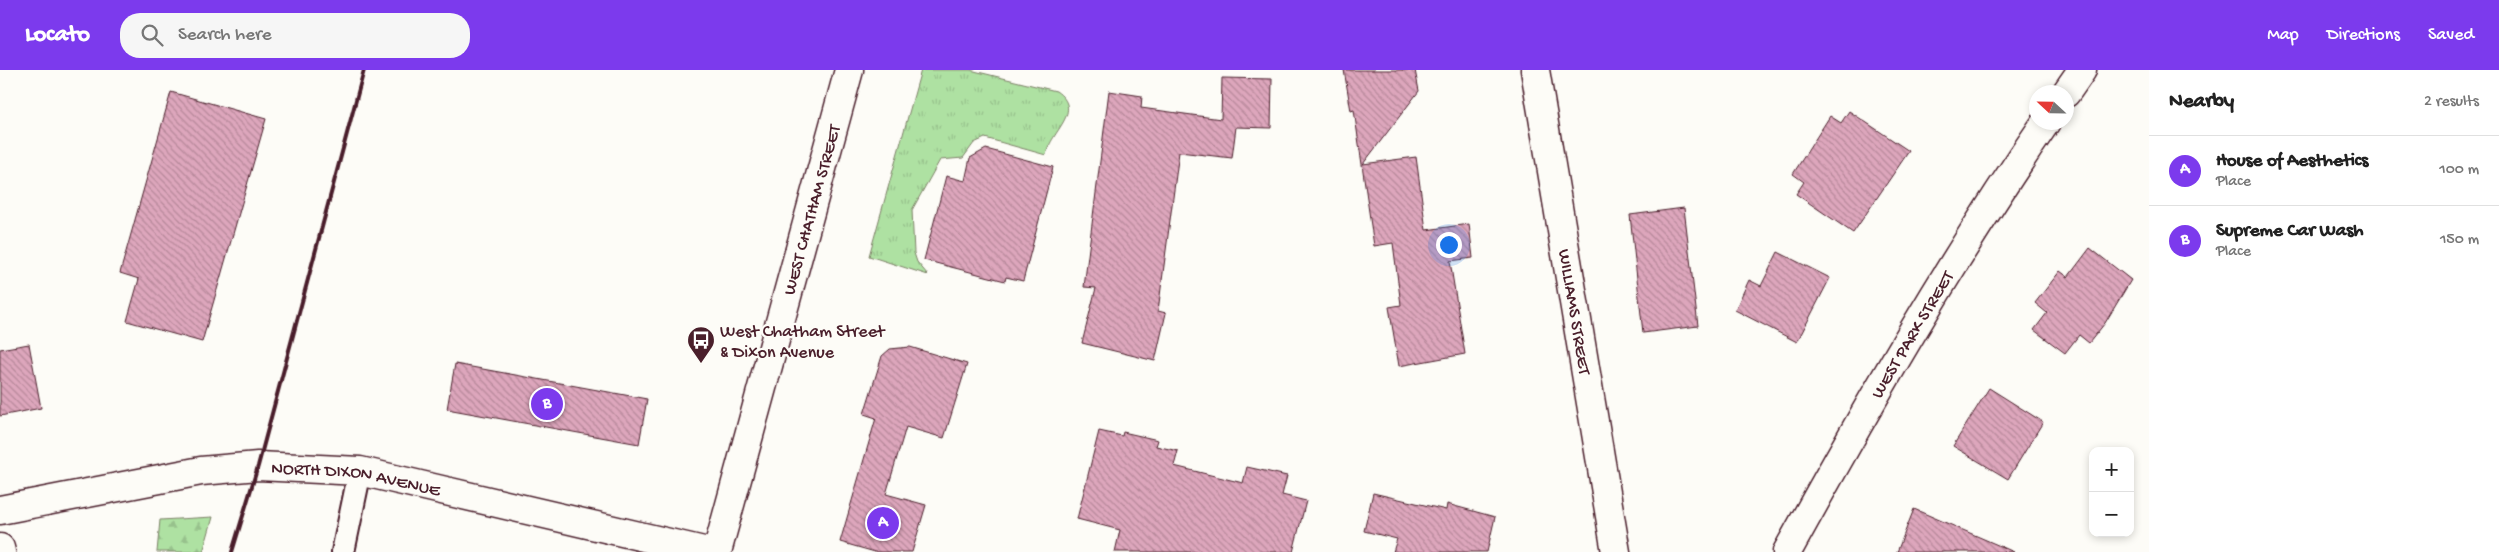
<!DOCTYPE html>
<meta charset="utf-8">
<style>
body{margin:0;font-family:"Gochi Hand",sans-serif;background:#f6f6f6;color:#222}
.controls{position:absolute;right:15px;bottom:15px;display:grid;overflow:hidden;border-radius:10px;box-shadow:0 2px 8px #0003}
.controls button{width:45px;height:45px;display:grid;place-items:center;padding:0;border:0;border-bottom:1px solid #e0e0e0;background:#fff;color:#222;font:25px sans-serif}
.compass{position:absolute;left:2029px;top:15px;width:45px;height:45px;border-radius:50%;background:#fff;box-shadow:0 2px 8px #0003;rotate:292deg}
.you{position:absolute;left:1448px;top:174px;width:18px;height:18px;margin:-12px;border:4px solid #fff;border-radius:50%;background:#1a73e8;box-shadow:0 0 0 8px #1a73e833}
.badge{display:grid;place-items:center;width:32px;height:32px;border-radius:50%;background:#7c3aed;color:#fff;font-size:16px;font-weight:700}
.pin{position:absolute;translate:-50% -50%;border:2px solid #fff;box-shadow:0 1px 5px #0006}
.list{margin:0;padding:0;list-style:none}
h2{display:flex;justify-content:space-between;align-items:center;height:65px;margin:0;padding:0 20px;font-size:21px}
h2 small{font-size:16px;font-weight:400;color:#767676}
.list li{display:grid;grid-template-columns:32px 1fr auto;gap:15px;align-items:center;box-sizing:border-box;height:70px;padding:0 20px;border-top:1px solid #e0e0e0}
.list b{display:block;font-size:19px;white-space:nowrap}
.list p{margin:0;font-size:16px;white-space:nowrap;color:#767676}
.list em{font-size:16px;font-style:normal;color:#767676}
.icon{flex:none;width:28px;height:28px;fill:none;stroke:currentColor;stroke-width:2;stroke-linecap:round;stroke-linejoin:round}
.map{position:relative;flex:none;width:2149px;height:482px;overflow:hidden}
header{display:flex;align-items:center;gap:30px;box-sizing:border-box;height:70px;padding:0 25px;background:#7c3aed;color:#fff}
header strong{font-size:24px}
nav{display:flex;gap:28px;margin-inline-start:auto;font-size:18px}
.search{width:350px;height:45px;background:#f6f6f6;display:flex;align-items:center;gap:12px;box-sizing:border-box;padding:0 18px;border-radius:20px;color:#767676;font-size:19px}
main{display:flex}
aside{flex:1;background:#fff}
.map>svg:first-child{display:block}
.grass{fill:url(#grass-tufts);stroke:#7c8066}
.forest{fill:url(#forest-firs);stroke:#7c8066}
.building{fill:url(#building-back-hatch);stroke:#4a1f2b}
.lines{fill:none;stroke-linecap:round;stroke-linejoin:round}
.lane-casing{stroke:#4a1f2b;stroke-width:26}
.street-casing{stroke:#4a1f2b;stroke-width:31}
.secondary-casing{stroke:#4a1f2b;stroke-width:31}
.lane{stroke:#fdfcf7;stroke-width:22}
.street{stroke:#fdfcf7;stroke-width:28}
.secondary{stroke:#fdfcf7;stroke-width:28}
.rail{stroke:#4a1f2b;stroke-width:4}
.labels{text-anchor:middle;stroke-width:4.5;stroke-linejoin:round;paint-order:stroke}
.street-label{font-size:18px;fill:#4a1f2b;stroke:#fdfcf7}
.poi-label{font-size:18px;fill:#4a1f2b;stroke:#fdfcf7;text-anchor:start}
</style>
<header>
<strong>Locato</strong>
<div class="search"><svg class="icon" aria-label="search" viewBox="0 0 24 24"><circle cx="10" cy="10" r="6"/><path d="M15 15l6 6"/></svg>Search here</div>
<nav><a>Map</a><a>Directions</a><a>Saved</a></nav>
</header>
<main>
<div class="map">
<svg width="2149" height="482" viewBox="0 0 2149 482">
<defs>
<pattern id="grass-tufts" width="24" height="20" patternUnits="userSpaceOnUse" patternTransform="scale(1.25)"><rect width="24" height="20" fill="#aee1a2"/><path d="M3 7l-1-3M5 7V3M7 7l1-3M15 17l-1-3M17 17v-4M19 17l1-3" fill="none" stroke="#97c18c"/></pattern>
<pattern id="forest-firs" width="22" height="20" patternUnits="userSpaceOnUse" patternTransform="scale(1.25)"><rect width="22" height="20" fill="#aee1a2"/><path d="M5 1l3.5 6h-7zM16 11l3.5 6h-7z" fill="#97c18c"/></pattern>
<pattern id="building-back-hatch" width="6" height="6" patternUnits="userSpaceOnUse" patternTransform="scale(1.25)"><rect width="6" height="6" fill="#dda6bc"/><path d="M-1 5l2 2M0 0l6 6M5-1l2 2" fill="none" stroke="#b58799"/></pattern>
</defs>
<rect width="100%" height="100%" fill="#fdfcf7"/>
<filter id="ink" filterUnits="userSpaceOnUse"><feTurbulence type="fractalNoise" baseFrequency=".02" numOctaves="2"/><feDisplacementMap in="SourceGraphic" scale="10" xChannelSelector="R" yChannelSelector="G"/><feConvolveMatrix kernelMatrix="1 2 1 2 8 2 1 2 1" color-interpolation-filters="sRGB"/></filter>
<g filter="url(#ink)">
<!-- grass -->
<path class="grass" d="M 921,0 L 970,0 L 1056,21 C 1085,41 1051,60 1046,85 L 985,68 L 974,73 L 963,88 L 940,90 L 912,140 L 914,183 L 917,192 L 928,205 L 869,186 Z"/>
<!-- forest -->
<path class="forest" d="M 213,447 L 203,482 L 157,482 L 160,450 Z"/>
<!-- building -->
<path class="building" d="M 1344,0 L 1415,0 L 1419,21 L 1363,94 L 1416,87 L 1426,160 L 1469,154 L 1473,188 L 1450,191 L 1465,284 L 1399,296 L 1389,237 L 1401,235 L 1393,173 L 1374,176 L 1354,40 L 1351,41 Z
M 1222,8 L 1272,9 L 1271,58 L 1236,57 L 1232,88 L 1179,82 L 1158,241 L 1166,243 L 1155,291 L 1082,273 L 1096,218 L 1084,217 L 1109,21 L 1142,26 L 1141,38 L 1221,49 Z
M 171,22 L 266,49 L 202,272 L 127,251 L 139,209 L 120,203 Z
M 1849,41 L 1909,81 L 1853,163 L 1796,124 L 1804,112 L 1793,104 L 1830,46 L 1841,53 Z
M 986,79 L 1053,97 L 1023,211 L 1006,207 L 1005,211 L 924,190 L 946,106 L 965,111 L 970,88 Z
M 1684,138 L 1698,256 L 1643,263 L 1630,145 Z
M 2090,178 L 2131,210 L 2105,253 L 2089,273 L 2079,265 L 2065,283 L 2034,260 L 2047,243 L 2035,233 L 2060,201 L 2068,207 Z
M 1778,182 L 1830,208 L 1797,272 L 1735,240 L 1749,210 L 1761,216 Z
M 29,274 L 41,338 L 0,346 L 0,279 Z
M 910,277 L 967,294 L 944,368 L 906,357 L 886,424 L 926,435 L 912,482 L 875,482 L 840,472 L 876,348 L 864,344 L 882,286 L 890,279 Z
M 455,294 L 647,329 L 639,374 L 447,339 Z
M 1989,318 L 2043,352 L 2008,409 L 1953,376 Z
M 1099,361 L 1122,366 L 1123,362 L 1158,370 L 1156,376 L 1178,381 L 1174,396 L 1243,413 L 1247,397 L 1287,406 L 1282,425 L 1306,431 L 1293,482 L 1115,482 L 1120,460 L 1077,449 Z
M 1373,423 L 1446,440 L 1447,434 L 1495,447 L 1487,482 L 1393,482 L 1397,469 L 1364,461 Z
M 1914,439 L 2014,482 L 1897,482 Z"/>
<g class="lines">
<!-- lane casing -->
<g class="lane-casing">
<path id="lane" d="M 343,482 L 360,401"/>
</g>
<!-- street casing -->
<g class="street-casing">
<g id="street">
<path id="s1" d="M 1535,0 L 1616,482"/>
<path d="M 2066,23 L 2082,0"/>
<path id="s2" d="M 0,440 L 201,401 L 258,396 L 360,401 L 708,482"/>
<path d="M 0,478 L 1,482"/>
<path id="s3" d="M 1787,482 C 1868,335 1951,190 2046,52"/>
</g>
</g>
<!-- secondary casing -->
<g class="secondary-casing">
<g id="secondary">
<path id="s4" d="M 717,482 L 849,0"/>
</g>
</g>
<!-- lane -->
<use href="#lane" class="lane"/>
<!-- street -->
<use href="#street" class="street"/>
<!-- secondary -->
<use href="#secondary" class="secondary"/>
<!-- rail -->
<path class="rail" d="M 232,482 L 258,396 L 364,0"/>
</g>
</g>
<!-- icons -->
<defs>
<g id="bus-pin" transform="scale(1.4375)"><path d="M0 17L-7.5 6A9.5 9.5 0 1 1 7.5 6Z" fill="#4a1f2b" stroke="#fdfcf7"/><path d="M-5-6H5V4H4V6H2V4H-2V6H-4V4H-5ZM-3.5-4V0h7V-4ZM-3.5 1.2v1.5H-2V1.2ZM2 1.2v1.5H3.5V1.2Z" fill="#fff"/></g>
</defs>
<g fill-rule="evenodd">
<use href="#bus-pin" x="701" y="270"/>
</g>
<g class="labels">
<!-- street labels -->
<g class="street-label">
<text dy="6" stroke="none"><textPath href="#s4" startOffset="355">WEST CHATHAM STREET</textPath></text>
<text dy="6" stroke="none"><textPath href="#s1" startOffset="245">WILLIAMS STREET</textPath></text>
<text dy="6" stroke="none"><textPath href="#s3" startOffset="251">WEST PARK STREET</textPath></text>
<text dy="6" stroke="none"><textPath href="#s2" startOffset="361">NORTH DIXON AVENUE</textPath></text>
</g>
<!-- poi labels -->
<g class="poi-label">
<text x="720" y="266">West Chatham Street<tspan x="720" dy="21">&amp; Dixon Avenue</tspan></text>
</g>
</g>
</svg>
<div class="controls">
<button>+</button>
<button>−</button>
</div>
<svg class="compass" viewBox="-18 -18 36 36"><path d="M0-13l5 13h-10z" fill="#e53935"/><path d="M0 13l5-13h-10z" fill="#767676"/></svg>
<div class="you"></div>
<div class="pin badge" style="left:883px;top:453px">A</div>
<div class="pin badge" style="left:547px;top:334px">B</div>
</div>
<aside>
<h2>Nearby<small>2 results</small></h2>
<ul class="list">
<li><span class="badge">A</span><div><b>House of Aesthetics</b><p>Place</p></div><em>100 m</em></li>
<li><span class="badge">B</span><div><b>Supreme Car Wash</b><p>Place</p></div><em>150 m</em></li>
</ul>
</aside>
</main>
